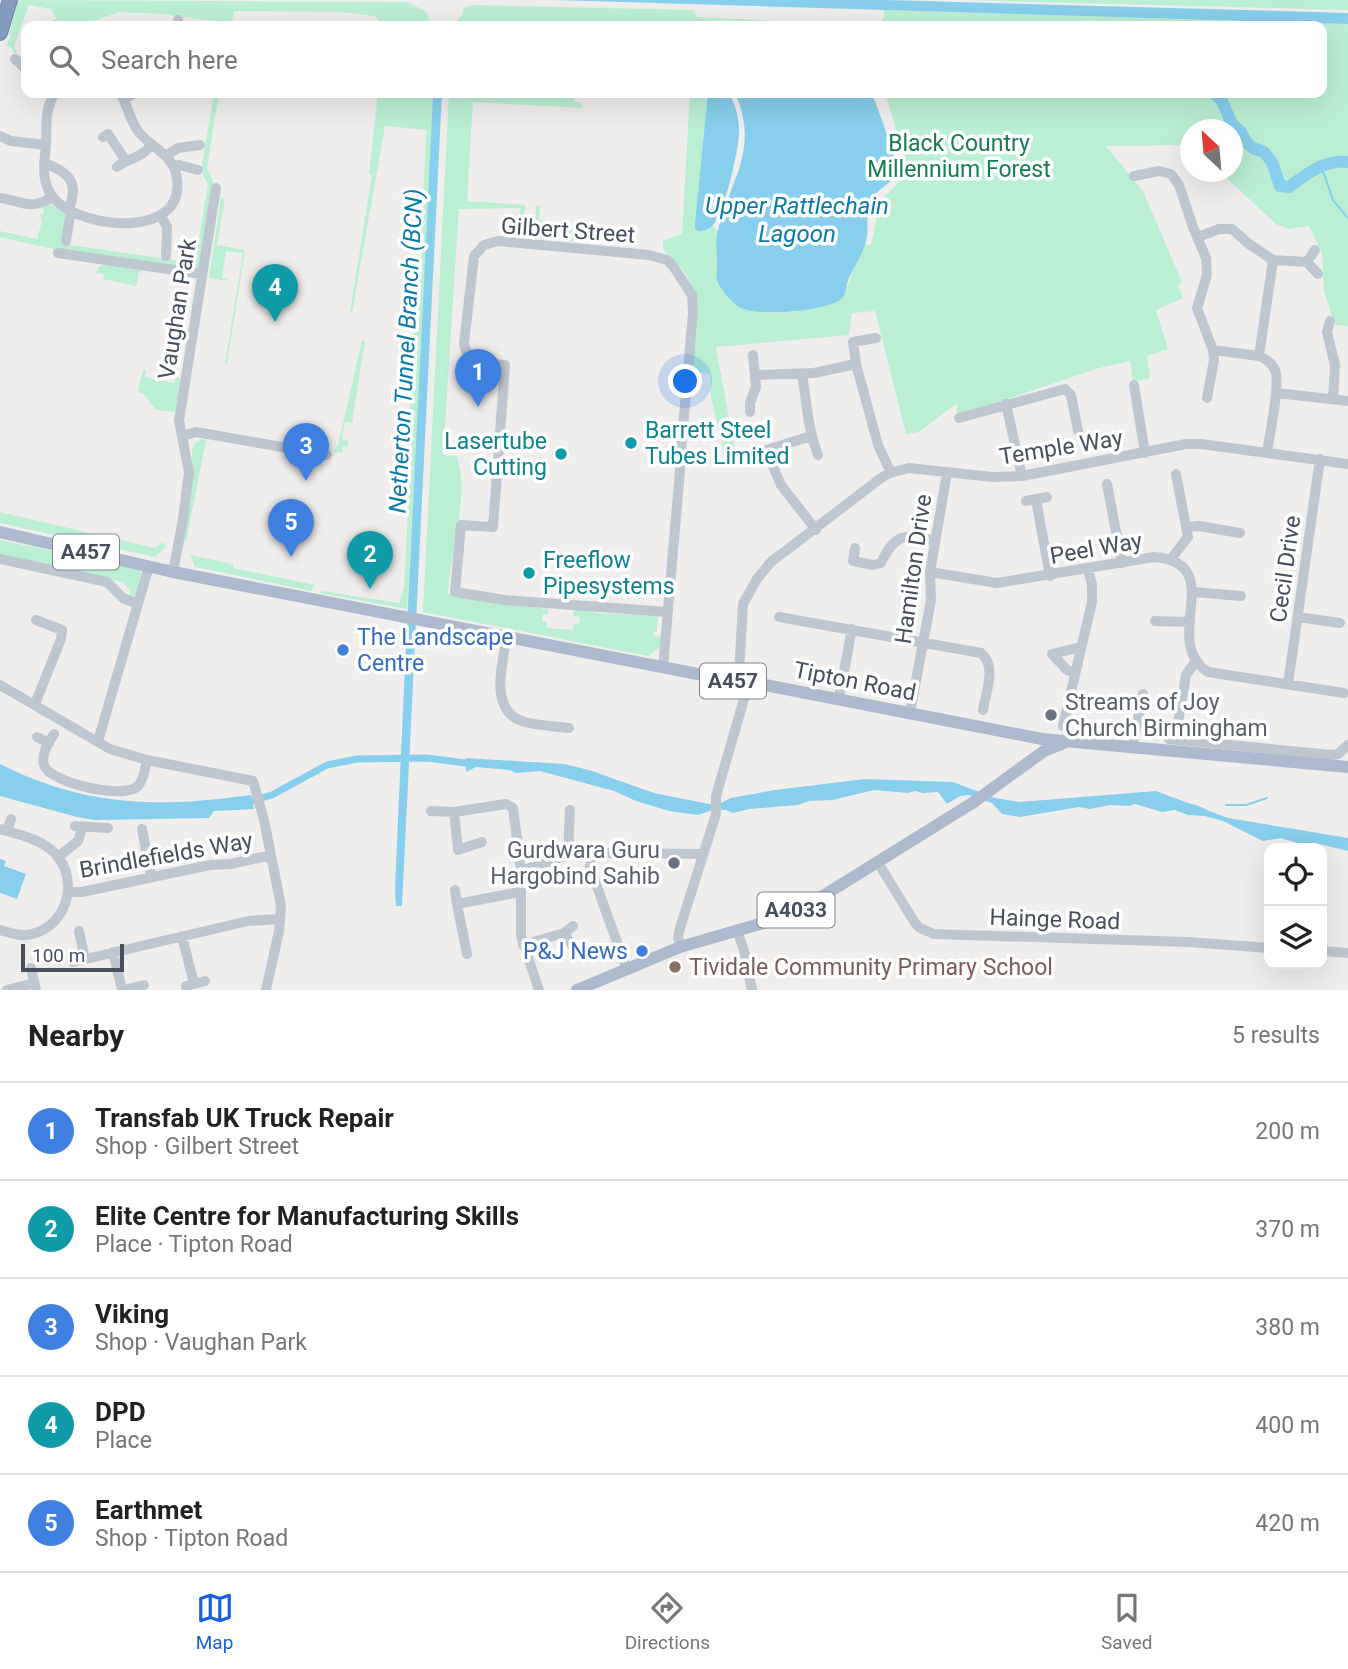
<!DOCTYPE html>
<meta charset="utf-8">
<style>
body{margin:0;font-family:Roboto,sans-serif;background:#f2f2f2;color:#222}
.controls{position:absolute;right:21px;bottom:21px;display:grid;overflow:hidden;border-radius:14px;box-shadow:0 7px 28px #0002}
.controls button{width:63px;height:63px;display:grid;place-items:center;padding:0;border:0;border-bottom:2px solid #e0e0e0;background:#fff;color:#222;font:35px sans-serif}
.compass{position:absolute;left:1180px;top:119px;width:63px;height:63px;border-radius:50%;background:#fff;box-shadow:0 7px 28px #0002;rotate:334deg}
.scale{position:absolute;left:21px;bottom:18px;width:103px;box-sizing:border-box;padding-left:7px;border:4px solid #464f5b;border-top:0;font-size:19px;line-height:24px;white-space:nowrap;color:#464f5b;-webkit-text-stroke:5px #fff;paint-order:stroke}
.you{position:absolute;left:686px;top:382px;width:24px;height:24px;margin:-18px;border:5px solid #fff;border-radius:50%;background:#1a73e8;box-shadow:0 0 0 10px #1a73e833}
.badge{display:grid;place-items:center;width:46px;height:46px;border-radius:50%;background:#175ee0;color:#fff;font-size:23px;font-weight:700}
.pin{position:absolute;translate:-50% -58px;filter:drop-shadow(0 2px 4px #0008)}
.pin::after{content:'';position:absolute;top:37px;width:24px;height:21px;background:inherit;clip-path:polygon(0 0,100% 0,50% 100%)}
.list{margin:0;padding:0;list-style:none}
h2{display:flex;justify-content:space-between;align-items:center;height:91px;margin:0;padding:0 28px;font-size:30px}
h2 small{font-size:23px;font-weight:400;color:#767676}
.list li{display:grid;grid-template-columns:46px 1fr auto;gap:21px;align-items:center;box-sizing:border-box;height:98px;padding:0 28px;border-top:2px solid #e0e0e0}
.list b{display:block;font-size:26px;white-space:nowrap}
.list p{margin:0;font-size:23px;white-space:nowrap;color:#767676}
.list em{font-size:23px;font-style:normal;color:#767676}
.icon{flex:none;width:38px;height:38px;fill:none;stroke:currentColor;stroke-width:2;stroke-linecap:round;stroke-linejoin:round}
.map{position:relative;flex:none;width:1348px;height:990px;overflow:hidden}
.search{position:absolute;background:#fff;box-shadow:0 7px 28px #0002;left:21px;right:21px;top:21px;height:77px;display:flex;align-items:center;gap:18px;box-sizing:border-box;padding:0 24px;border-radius:14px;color:#767676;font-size:26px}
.sheet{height:581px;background:#fff}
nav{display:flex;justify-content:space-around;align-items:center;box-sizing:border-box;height:98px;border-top:2px solid #e0e0e0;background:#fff;font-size:19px;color:#767676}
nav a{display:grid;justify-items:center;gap:4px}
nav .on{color:#175ee0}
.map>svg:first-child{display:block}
.green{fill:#bbefd3}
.water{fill:#87cfec}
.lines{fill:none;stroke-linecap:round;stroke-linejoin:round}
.stream{stroke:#87cfec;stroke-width:2}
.canal{stroke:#87cfec;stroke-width:7}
.river{stroke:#87cfec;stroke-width:12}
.highway-casing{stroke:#7086a9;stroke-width:16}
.minor{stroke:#bec7d0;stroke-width:10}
.major{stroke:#adbacd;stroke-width:12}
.highway{stroke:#859bbd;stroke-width:14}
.culture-dot{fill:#0f9aa8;stroke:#fff;stroke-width:2.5}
.shop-dot{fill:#3f7fe0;stroke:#fff;stroke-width:2.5}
.worship-dot{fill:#6b7280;stroke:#fff;stroke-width:2.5}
.education-dot{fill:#8d6e63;stroke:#fff;stroke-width:2.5}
.labels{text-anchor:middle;stroke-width:7;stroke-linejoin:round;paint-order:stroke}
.shield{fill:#fff;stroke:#7e848c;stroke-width:2}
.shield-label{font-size:21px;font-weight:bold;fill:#464f5b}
.park-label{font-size:23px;fill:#167d52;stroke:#fff}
.street-label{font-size:23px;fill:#464f5b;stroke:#fff}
.culture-label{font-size:23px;fill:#0d838f;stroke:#fff;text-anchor:start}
.shop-label{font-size:23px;fill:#366cbe;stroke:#fff;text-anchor:start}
.worship-label{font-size:23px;fill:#5b616d;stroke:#fff;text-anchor:start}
.education-label{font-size:23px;fill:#785e54;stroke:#fff;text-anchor:start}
.water-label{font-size:24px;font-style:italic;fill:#0b7aa9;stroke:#fff}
</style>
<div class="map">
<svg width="1348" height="990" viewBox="0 0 1348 990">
<rect width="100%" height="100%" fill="#f0eeed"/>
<!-- green -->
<path class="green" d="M 22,0 L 407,2 L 427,12 L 431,25 L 435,26 L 382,26 L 375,16 L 343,12 L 234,11 L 231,26 L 223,26 L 223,22 L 162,14 L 119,12 L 79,26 L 61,26 L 51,9 L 29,5 L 14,46 L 17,53 L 14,53 L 11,47 L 6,46 L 11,36 L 9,34 L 18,1 Z
M 963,0 L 1348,0 L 1348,10 Z
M 473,5 L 694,10 L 698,17 L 876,26 L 884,18 L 884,10 L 1348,24 L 1348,326 L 1335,325 L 1324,291 L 1322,253 L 1309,226 L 1288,229 L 1276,224 L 1220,172 L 1232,172 L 1232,130 L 1190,130 L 1190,145 L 1106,146 L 1143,191 L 1182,282 L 1178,285 L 1183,298 L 1156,310 L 1168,349 L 1147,356 L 1150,378 L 1133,382 L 1130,361 L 1099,368 L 957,416 L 957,403 L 919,432 L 906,434 L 875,311 L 852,313 L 849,335 L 716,347 L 734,446 L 741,466 L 727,466 L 711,397 L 710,374 L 692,372 C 695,339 705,302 685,273 C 679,263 668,258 663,249 L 663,241 L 682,234 L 690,93 L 708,93 L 695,229 L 707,230 L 713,226 L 718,231 L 716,274 L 723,290 L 741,308 L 771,313 L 794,312 L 839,300 L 845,294 L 855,263 L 865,244 L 871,245 L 880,201 L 907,174 L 906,162 L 885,93 L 1322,93 L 1322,26 L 453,26 L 463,13 L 463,8 Z
M 214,93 L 219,93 L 207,168 L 214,183 L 202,261 L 198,268 L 191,270 L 48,248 L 0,237 L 0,231 L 37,239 L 42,221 L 40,215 L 44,213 L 43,207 L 50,204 L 69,216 L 64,244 L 195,263 L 208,184 L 201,171 Z
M 378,93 L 433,93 L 425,290 L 407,609 L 319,593 L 323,591 L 399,603 L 404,587 L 413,412 L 410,412 L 416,280 L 420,280 L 422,247 L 417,247 L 418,227 L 422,226 L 426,130 L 385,126 L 352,313 L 350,312 L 372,175 L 369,174 Z
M 449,93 L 575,93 L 574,101 L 582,103 L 582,108 L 473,102 L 467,201 L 525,205 L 523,235 L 519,234 L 520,208 L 459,209 L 443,455 L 457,456 C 470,496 450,551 448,593 L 453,597 L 548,609 L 548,614 L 543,614 L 542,621 L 547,622 L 547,628 L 573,630 L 573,624 L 579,624 L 580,617 L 573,616 L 574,609 L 592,610 L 595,613 L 658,616 L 657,632 L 654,632 L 653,636 L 661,637 L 660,647 L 648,656 L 423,612 Z
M 221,198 L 225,199 L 217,245 L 245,250 L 227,364 L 225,364 L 243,253 L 226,251 L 222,278 L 227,279 L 226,281 L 209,278 Z
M 536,206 L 540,206 L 539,220 L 550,221 L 550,228 L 578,231 L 579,238 L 565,243 L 566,238 L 535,235 Z
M 106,264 L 140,269 L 142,273 L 139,272 L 136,286 L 103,279 L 104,274 L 96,273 L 99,267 Z
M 362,341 L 365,341 L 352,423 L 345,422 L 342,439 L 349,441 L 347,447 L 343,446 L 342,453 L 333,452 L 338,445 Z
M 143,370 L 146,370 L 145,377 L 174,383 L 176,377 L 181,379 L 176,412 L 156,410 L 143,393 L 138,392 Z
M 202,439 L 206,440 L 186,542 L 184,541 L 193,478 L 192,450 L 195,443 Z
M 0,512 L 155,548 L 163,542 L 166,547 L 155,557 L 0,523 Z
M 0,540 L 141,570 L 137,596 L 130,595 L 130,590 L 122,582 L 0,556 Z
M 190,555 L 233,564 L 233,568 L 315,585 L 311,591 L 195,567 Z"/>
<!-- water -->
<path class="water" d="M 555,0 L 886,0 L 1348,13 L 1348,24 Z
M 433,93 L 442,93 L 402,906 L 396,906 L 395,890 C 406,624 421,359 433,93 Z
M 708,93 L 729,93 C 735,104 739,117 739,130 C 740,147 724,213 713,225 C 709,230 703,231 698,231 L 695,229 L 695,223 Z
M 735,93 L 871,93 L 875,101 L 899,168 C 895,184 876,187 870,203 C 865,217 870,232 865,245 C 862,255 853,268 849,278 C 846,284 847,294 842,298 C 828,312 755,317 739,307 C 732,303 722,290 718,283 C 715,276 717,269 717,262 C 717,251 715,241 718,230 C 731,178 760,149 735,93 Z
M 466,758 L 564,764 L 589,770 L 654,793 L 709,804 L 721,803 L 731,798 L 775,790 L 865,779 L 953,782 L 995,798 L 1020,802 L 1156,791 L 1228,818 L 1348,838 L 1348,851 L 1319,844 L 1304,845 L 1281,838 L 1263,841 L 1223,821 L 1205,816 L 1188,815 L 1175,810 L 1162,812 L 1135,804 L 1129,806 L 1110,805 L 1090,809 L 1079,807 L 1020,817 L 1002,814 L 992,803 L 969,795 L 960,796 L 947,804 L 938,792 L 923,793 L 915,791 L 908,793 L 874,790 L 832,800 L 809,801 L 798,805 L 749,809 L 733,813 L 726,810 L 712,810 L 698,815 L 669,811 L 636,801 L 614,791 L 540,771 L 516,773 L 510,770 L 476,767 L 466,772 Z
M 0,764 C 85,807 158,808 251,795 L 254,809 L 214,811 L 209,818 L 95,820 L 77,817 L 0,796 Z
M 0,859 L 6,861 L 4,866 L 26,874 L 17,899 L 0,893 Z"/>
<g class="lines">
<!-- stream -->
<path class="stream" d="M 1318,168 L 1324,174 L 1333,200 L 1348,218
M 1193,805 L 1205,810
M 1226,805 L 1246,805 L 1267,798"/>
<!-- canal -->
<path class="canal" d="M 244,803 L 272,795 L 327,765 L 357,759 L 427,758 L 473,764"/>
<!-- river -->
<path class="river" d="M 1214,93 L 1222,101 L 1232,124 L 1241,132 L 1246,142 L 1253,148 L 1264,152 L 1272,162 L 1280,186 L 1289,187 C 1306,174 1326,159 1348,162"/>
<!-- highway casing -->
<g class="highway-casing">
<path id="highway" d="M 0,33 L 10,0"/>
</g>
<!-- minor -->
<path class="minor" d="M 178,20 L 178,26
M 54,26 L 55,25
M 15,59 L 26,69
M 55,93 C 44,110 47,125 46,144 C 45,161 41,175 49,191 C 67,229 186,243 177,179 C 174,154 152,149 138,131 C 129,119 128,105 120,93
M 124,99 L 135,93
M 0,136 L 11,141 L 46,145
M 103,137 L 108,134 L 126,161
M 167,155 L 178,148 L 200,145
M 44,163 C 70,172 80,184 68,210
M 117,167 C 130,157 141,159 152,144
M 174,167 L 179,165 L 198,170
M 1134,176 L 1159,171 L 1171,174 L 1179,185 L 1193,227 L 1206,258 L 1207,275 L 1197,308 L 1213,350 L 1214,360 L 1207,398
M 0,198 C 23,201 30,211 52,197
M 161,216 L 167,227 L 166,256
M 1198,237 L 1219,229 L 1232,229 L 1249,244 L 1273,260 L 1259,356
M 66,241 L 71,211
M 58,253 L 202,274
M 1273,260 L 1307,262 L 1318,274
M 1307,262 L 1315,250
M 1330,321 L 1327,332 L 1335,365 L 1333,399
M 1213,350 L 1259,356 C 1266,359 1272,363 1275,370 C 1281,384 1269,436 1267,453
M 856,364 L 853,342 L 876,338
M 802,374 C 807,403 807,426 818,455
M 756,375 L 814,373 L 856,364 L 878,445 L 891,473
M 1134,385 L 1145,453
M 1276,393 L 1348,401
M 1006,404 L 1022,476
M 750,412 L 750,403 L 756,387 L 753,355
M 959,418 L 1065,389 L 1071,395 L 1078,431
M 183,436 L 196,432 L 327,455
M 766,450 L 781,485 L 816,530
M 751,455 L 811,436
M 1107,484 L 1122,563
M 1036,500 L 1050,576
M 1026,501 L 1047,497
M 1187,527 L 1199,526 L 1240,533
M 855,548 L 853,561 L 873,565 L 881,563 C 895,533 905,534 935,541
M 0,559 L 107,582 L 123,598 L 138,604
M 1170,560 L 1188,537 L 1176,474
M 173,572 L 183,519 L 189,472 L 179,421 L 216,188
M 930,572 L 997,583 L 1154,557 C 1230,563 1159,641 1208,672 L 1344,693
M 1194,592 L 1241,596
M 779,617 L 981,653 C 997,665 986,692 983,710
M 1298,617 L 1340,623
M 1155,621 L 1190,622
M 507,635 C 503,662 487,712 525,722 C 539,726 555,726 569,728
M 663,668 C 669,602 674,536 680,470 L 680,462 L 693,313 L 692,295 L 673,266 L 667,260 L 649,255 L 498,241 L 484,245 L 474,256 L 464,344 C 468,365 488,363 505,365 L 493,527 L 461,525 L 455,592 L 505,600 L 668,612
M 1075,673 L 1067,670 L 1052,654 L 1081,647
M 1288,684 L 1320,459
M 0,685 L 110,749 L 147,760 L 253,781 L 264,820 L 281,906 L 279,931 L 266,990
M 840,692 L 852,629
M 1118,699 L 1141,703
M 1182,700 L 1186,675 L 1196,661
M 35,704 L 61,639 L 62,630 L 36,620
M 910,713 L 931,600 L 930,572 L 947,473
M 1063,726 L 1092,602 L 1092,585 L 1088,569
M 54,734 C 48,743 41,754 44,765 C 49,783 125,800 138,786 C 144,780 145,768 147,760
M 37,737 L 49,743
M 1169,739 L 1332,755 L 1338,754 L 1348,745
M 1176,740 L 1180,709
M 98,741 L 149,566
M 1132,748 L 1143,694
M 431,811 L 454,812 L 506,804 L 513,808 L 521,871 L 521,936 L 539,990
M 454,812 L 458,850 L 482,842
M 75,826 L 108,828
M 0,829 C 16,834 37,838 50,849 C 81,873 70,925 32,934 C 21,937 10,933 0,930
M 142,829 L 151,876
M 7,831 L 11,819
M 58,857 L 78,841 L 82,828
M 877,861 L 915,923 L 920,928 L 934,934 L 1188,942 L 1269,948
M 521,871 L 568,855 L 570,810
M 455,890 L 457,904
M 69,892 L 82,892 L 210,865 L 231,864 L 271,855
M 737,930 L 745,954 L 752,990
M 79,931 L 85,959
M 564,933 L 577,953
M 182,936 L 194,984
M 523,945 L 564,933 L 573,926
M 680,947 L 678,937 L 680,928 L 716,814 L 716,796 L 746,692 L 739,673 L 743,604 L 757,579 L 771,562 L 881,478 L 890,473 L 909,468 L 992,477 L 1022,476 L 1186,444 L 1201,444 L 1348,464
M 1322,951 L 1348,953
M 113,952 L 122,990
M 467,954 L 457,904 L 520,892
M 73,962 L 248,921 L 280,919
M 31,968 L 36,990
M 627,970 L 590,867 L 591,858 L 595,855 L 609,853 L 703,854
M 7,990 L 34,983
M 124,990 L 144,985
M 187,990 L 186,986 L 205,981"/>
<!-- major -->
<path class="major" d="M 0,532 L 173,572 L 744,683 L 765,685 L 1042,739 L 1348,767
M 577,990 L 680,947 L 770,921 L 813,902 L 974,802 L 1044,751 L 1064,743"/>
<!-- highway -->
<use href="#highway" class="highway"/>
</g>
<!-- markers -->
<g class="culture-dot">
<circle cx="631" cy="443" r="7"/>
<circle cx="561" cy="454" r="7"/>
<circle cx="529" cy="573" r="7"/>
</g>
<g class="shop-dot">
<circle cx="343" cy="650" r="7"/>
<circle cx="642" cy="951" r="7"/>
</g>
<g class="worship-dot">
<circle cx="1051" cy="715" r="7"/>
<circle cx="674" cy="863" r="7"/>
</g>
<circle class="education-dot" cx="675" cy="967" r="7"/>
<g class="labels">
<!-- shield labels -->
<g class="shield">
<rect x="53" y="534.5" width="66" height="35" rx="5"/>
<rect x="700" y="663.5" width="66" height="35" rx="5"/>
<rect x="757.5" y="892.5" width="77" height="35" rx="5"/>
</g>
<g class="shield-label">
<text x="86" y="559">A457</text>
<text x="733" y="688">A457</text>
<text x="796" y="917">A4033</text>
</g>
<!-- park labels -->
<g class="park-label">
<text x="959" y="151">Black Country<tspan x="959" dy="26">Millennium Forest</tspan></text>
</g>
<!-- street labels -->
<g class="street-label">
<text transform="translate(568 230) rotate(4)" y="8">Gilbert Street</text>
<text transform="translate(177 309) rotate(-81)" y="8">Vaughan Park</text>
<text transform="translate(1061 447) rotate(-9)" y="8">Temple Way</text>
<text transform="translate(1096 548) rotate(-10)" y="8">Peel Way</text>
<text transform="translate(913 569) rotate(-82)" y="8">Hamilton Drive</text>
<text transform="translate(1285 569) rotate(-82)" y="8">Cecil Drive</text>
<text transform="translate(855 681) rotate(11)" y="8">Tipton Road</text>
<text transform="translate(166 855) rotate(-10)" y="8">Brindlefields Way</text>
<text transform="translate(1055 919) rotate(2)" y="8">Hainge Road</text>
</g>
<!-- culture labels -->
<g class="culture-label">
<text x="645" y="438">Barrett Steel<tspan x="645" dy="26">Tubes Limited</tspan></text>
<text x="547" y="449" text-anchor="end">Lasertube<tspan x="547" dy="26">Cutting</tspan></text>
<text x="543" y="568">Freeflow<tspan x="543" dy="26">Pipesystems</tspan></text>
</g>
<!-- shop labels -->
<g class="shop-label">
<text x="357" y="645">The Landscape<tspan x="357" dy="26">Centre</tspan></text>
<text x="628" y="959" text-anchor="end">P&amp;J News</text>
</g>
<!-- worship labels -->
<g class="worship-label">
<text x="1065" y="710">Streams of Joy<tspan x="1065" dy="26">Church Birmingham</tspan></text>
<text x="660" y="858" text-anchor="end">Gurdwara Guru<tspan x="660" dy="26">Hargobind Sahib</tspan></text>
</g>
<!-- education labels -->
<g class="education-label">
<text x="689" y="975">Tividale Community Primary School</text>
</g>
<!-- water labels -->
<g class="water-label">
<text x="797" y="214">Upper Rattlechain<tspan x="797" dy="28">Lagoon</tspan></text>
<text transform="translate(406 351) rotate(-87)" y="8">Netherton Tunnel Branch (BCN)</text>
</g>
</g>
</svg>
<div class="controls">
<button><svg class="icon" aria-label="locate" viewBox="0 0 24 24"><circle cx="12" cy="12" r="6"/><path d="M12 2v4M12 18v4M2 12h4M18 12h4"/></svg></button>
<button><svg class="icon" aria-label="layers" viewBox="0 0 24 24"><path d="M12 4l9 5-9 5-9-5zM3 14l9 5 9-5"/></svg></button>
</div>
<svg class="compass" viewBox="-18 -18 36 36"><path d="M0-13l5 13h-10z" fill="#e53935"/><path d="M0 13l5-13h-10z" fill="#767676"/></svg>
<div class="scale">100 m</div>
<div class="you"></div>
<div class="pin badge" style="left:478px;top:407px;background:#3f7fe0">1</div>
<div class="pin badge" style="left:370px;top:589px;background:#0f9aa8">2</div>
<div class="pin badge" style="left:306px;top:481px;background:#3f7fe0">3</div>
<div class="pin badge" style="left:275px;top:322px;background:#0f9aa8">4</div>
<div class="pin badge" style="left:291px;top:557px;background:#3f7fe0">5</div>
<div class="search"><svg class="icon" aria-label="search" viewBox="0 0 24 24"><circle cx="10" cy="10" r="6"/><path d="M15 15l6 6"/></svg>Search here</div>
</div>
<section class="sheet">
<h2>Nearby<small>5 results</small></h2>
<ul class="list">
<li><span class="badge" style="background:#3f7fe0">1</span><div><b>Transfab UK Truck Repair</b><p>Shop · Gilbert Street</p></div><em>200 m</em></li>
<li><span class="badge" style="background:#0f9aa8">2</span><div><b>Elite Centre for Manufacturing Skills</b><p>Place · Tipton Road</p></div><em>370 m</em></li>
<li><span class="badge" style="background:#3f7fe0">3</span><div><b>Viking</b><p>Shop · Vaughan Park</p></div><em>380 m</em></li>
<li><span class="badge" style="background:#0f9aa8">4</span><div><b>DPD</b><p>Place</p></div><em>400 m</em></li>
<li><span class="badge" style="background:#3f7fe0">5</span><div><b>Earthmet</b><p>Shop · Tipton Road</p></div><em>420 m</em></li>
</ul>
</section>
<nav>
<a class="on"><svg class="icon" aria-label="map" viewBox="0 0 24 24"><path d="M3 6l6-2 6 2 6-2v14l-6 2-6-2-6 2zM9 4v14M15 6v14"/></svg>Map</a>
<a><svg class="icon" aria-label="directions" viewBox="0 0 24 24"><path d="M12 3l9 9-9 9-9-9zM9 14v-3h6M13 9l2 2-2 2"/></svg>Directions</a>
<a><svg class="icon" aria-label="saved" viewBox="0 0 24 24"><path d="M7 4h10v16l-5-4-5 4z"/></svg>Saved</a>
</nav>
